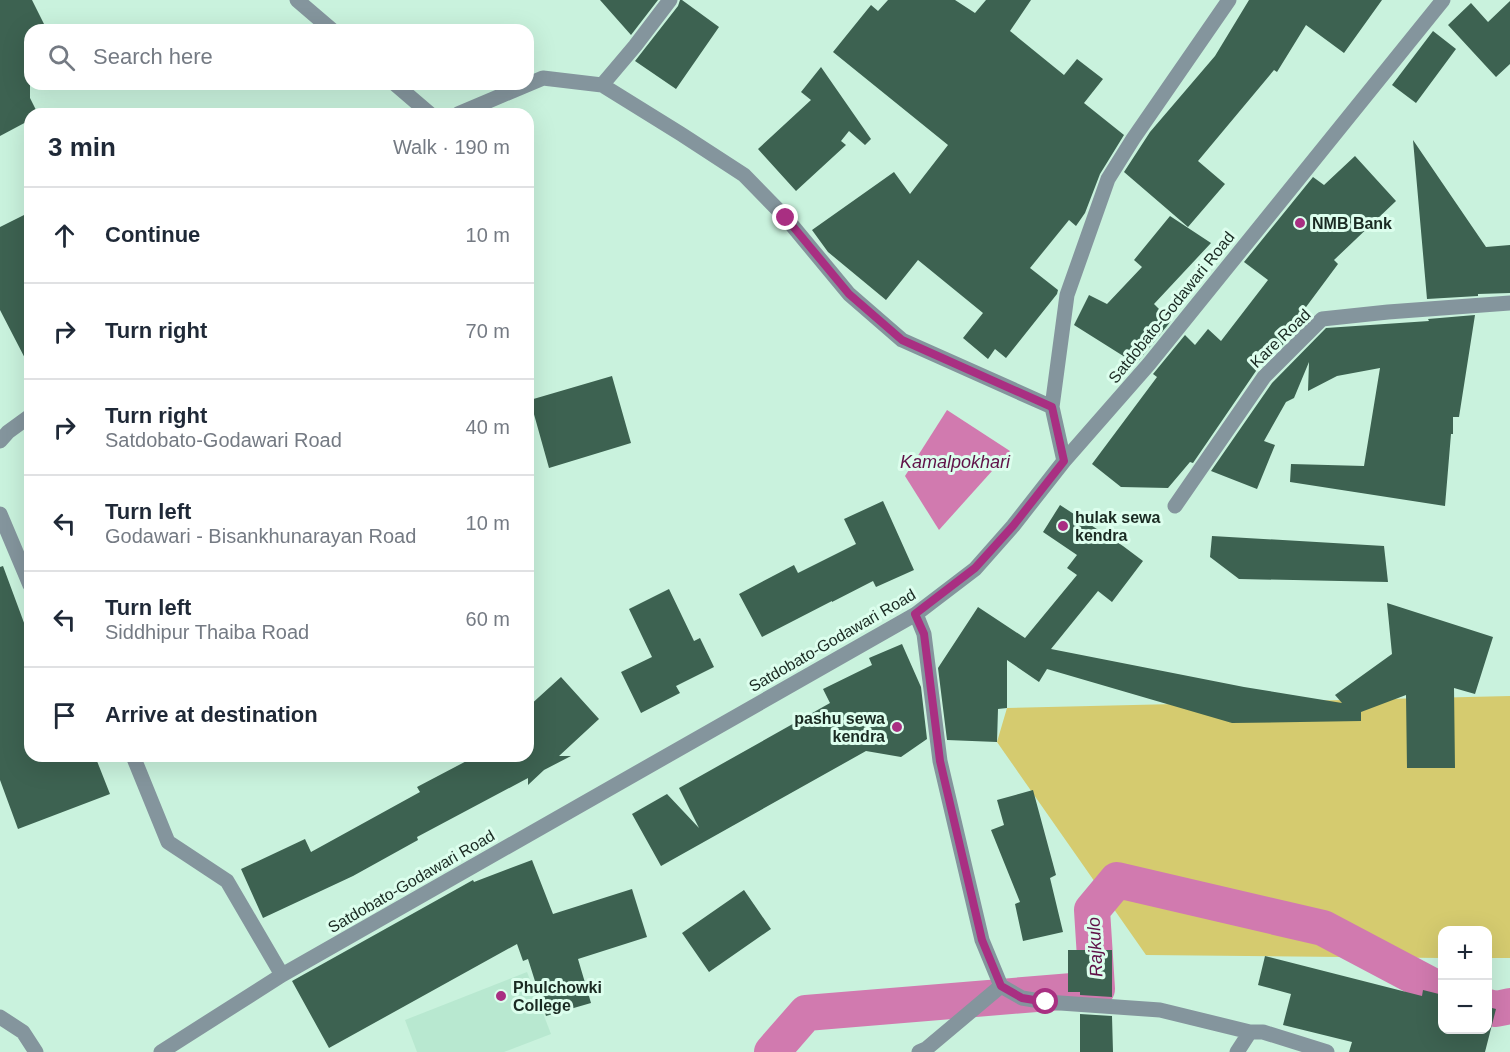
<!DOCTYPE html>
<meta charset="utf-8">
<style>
body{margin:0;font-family:Helvetica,sans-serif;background:#f2f2f3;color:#1f2937}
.controls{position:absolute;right:18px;bottom:18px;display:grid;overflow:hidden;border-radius:12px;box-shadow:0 6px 24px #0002}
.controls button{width:54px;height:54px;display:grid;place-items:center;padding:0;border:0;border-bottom:2px solid #e0e1e3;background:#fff;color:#1f2937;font:30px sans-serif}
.stop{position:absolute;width:18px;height:18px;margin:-14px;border:4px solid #a92f82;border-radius:50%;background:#fff}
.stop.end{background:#a92f82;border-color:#fff;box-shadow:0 2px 6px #0008}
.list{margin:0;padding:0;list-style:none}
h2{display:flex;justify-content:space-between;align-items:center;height:78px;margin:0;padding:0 24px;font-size:26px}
h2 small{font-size:20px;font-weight:400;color:#747a83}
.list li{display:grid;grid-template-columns:39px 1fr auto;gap:18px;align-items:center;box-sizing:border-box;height:96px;padding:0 24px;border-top:2px solid #e0e1e3}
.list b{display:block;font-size:22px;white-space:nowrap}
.list p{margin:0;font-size:20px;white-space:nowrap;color:#747a83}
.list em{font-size:20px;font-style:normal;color:#747a83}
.icon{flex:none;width:33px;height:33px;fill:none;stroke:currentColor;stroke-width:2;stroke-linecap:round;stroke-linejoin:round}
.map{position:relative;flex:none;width:1510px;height:1052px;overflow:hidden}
.search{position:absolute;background:#fff;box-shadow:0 6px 24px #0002;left:24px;top:24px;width:510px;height:66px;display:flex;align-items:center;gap:15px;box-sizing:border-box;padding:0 21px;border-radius:18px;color:#747a83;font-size:22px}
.panel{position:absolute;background:#fff;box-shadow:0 6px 24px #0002;left:24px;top:108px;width:510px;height:654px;border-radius:18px}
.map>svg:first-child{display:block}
.built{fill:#b8e8d0}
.green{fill:#d5cb6f}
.water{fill:#d17aaf}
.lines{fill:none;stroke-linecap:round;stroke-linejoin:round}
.canal{stroke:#d17aaf;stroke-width:36}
.building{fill:#3d6251}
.minor{stroke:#84959d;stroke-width:15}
.route{stroke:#a92f82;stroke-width:8}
.poi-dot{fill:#a92f82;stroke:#dcfeed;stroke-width:2}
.labels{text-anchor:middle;stroke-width:6;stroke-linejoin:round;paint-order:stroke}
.poi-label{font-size:16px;font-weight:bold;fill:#1a2a22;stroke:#dcfeed;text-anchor:start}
.street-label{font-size:16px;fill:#1a2a22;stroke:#dcfeed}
.water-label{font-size:18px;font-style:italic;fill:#601248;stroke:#dcfeed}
</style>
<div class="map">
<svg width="1510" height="1052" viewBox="0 0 1510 1052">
<rect width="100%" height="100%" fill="#c9f2dd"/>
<!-- built -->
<path class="built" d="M 527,972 L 551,1034 L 504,1052 L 417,1052 L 405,1020 Z"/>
<!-- green -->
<path class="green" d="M 1510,696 L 1510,958 L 1488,958 L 1488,930 L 1442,930 L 1442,958 L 1146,955 L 997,742 L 1007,708 Z"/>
<!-- water -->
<path class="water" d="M 947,410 L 1010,451 L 939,530 L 905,476 Z"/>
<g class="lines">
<!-- canal -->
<path class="canal" d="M 1488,1007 L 1496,1009 L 1510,1006
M 772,1052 L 806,1013 L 1097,989 L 1092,910 L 1117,880 L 1323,928 L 1442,991"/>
</g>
<!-- building -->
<path class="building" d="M 0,0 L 32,0 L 47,30 L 30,30 L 30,98 L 38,114 L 30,114 L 30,120 L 0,136 Z
M 600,0 L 658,0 L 631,35 Z
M 680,0 L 682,0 L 719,27 L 676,89 L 635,61 L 678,6 Z
M 888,0 L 955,0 L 975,13 L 986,0 L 1031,0 L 1010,31 L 1064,75 L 1077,59 L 1103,79 L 1084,103 L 1124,135 L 1100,174 L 1085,213 L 1076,226 L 1069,220 L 1030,268 L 1058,290 L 1057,294 L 1006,358 L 995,349 L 988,359 L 963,338 L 983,313 L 918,260 L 886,300 L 828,252 L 812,230 L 894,172 L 910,194 L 948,145 L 833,52 L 871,5 L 878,11 Z
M 1249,0 L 1382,0 L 1344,53 L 1306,25 L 1277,72 L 1274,70 L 1198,161 L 1225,184 L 1188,227 L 1124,172 L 1150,132 L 1215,56 Z
M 1510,1 L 1510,64 L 1496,77 L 1448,25 L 1471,3 L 1488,22 Z
M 1433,31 L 1456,49 L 1416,103 L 1392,85 Z
M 821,67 L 871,139 L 865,145 L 849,131 L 841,141 L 846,145 L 796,191 L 758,149 L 811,100 L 801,92 Z
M 1413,140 L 1486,247 L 1510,245 L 1510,293 L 1478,294 L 1478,296 L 1427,299 Z
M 1355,156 L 1396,201 L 1334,260 L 1338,264 L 1289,330 L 1298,330 L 1256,371 L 1193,463 L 1190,462 L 1168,488 L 1121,487 L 1092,464 L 1157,377 L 1153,374 L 1185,335 L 1195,345 L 1208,329 L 1221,341 L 1268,280 L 1244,262 L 1313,177 L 1324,185 Z
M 30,212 L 30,368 L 0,310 L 0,227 Z
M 1170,216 L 1211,243 L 1154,304 L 1171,321 L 1136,364 L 1074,325 L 1089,295 L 1107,304 L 1142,267 L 1134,260 Z
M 1475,315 L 1459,417 L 1453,417 L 1453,434 L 1451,434 L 1445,506 L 1290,482 L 1291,464 L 1364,466 L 1380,368 L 1337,376 L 1308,391 L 1309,362 L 1294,398 L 1286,402 L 1264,441 L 1275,445 L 1257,489 L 1211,471 L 1272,383 L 1326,328 L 1429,321 L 1428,319 Z
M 612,376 L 631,443 L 549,468 L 530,400 Z
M 883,501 L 914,570 L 876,587 L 873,581 L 832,602 L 832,601 L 762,637 L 739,594 L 794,565 L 798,573 L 856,544 L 844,519 Z
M 1060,505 L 1123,546 L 1143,561 L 1112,602 L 1098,591 L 1051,649 L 1244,687 L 1342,703 L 1335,695 L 1392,654 L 1387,603 L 1493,637 L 1475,694 L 1454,688 L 1455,768 L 1407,768 L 1406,695 L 1361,712 L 1361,721 L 1232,723 L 1047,669 L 1039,682 L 1007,660 L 1007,708 L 998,709 L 997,742 L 947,740 L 938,668 L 978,607 L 1025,638 L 1077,575 L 1067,568 L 1077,555 L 1043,532 Z
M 1212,536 L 1384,546 L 1388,582 L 1239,579 L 1210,557 Z
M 3,566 L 30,639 L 30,756 L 95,756 L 110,794 L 18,829 L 0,780 L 0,567 Z
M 669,589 L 694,641 L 700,638 L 714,667 L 676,686 L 680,693 L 641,713 L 621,672 L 652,657 L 629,609 Z
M 902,644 L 921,687 L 927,739 L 901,757 L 866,751 L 661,866 L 632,814 L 667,794 L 699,828 L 679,788 L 830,703 L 823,689 L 872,665 L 869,658 Z
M 561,677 L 599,719 L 559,756 L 571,756 L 544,770 L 528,785 L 528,778 L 417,837 L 418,840 L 353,876 L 263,918 L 241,869 L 305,839 L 311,852 L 420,792 L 417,787 L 476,756 L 528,756 L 528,707 Z
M 1033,790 L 1056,875 L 1050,878 L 1063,932 L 1023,941 L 1015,904 L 1020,902 L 991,830 L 1004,825 L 997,800 Z
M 532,860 L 553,914 L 632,889 L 647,937 L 578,959 L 591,1003 L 546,1016 L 528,959 L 523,961 L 517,944 L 329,1048 L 292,981 L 473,880 L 474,882 Z
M 744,890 L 771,929 L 709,972 L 682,933 Z
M 1068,950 L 1112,950 L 1112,997 L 1080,995 L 1080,992 L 1068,992 Z
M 1265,956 L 1422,996 L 1423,990 L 1443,995 L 1443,1029 L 1488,1029 L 1488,1007 L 1496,1009 L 1485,1052 L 1349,1052 L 1352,1042 L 1283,1025 L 1291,994 L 1258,985 Z
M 1080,1014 L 1112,1016 L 1113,1052 L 1080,1052 Z"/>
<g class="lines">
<!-- minor -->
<path class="minor" d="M 297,0 L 332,30
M 395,84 L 430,114
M 602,85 L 635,46 L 670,0
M 458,114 L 543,78 L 602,85 L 681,134 L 744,175 L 786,218 L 849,294 L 902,340 L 1052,407
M 0,441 L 8,432 L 30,416
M 1064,461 L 1052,407 L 1067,295 L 1108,179 L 1133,139 L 1229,0
M 1175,506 L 1264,377 L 1322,319 L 1388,312 L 1510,303
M 0,514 L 30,585
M 916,614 L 924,634 L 940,761 L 982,940 L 1001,986 L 1022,998 L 1046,1002 L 1160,1010 L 1250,1032 L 1263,1032 L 1327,1052
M 133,756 L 168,842 L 227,881 L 282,975
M 0,1017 L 23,1032 L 36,1052
M 161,1052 L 282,975 L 916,614 L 975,569 L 1013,526 L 1064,461 L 1149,364 L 1443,0
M 919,1052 L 926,1049 L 1001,986
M 1237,1052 L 1250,1032"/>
</g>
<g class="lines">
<!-- route -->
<path class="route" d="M 786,218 L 849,294 L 902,340 L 1052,407 L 1064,461 L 1013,526 L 975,568 L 915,614 L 924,634 L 940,761 L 982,940 L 1001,986 L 1022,998 L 1046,1002"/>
</g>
<!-- markers -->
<g class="poi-dot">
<circle cx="1300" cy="223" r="6"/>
<circle cx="1063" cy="526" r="6"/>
<circle cx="897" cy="727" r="6"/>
<circle cx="501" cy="996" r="6"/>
</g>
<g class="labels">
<!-- poi labels -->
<g class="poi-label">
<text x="1312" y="229">NMB Bank</text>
<text x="1075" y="523">hulak sewa<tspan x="1075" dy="18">kendra</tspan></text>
<text x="885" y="724" text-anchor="end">pashu sewa<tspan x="885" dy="18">kendra</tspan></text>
<text x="513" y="993">Phulchowki<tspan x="513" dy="18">College</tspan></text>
</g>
<!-- street labels -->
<g class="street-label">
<text transform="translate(1171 307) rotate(-51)" y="6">Satdobato-Godawari Road</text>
<text transform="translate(1280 338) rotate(-44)" y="6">Kare Road</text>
<text transform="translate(832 640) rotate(-30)" y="6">Satdobato-Godawari Road</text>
<text transform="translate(411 881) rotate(-30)" y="6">Satdobato-Godawari Road</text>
</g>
<!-- water labels -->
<g class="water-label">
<text x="955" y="468">Kamalpokhari</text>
<text transform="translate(1095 947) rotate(-93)" y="6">Rajkulo</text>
</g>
</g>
</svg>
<div class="controls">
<button>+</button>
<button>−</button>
</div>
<div class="stop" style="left:1046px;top:1002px"></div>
<div class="stop end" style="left:786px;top:218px"></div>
<div class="search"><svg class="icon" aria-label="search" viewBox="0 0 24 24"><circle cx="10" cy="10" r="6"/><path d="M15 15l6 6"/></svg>Search here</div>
<section class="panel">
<h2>3 min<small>Walk · 190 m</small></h2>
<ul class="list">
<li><svg class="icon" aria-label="ahead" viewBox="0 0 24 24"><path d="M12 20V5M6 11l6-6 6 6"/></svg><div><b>Continue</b></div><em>10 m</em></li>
<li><svg class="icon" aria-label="right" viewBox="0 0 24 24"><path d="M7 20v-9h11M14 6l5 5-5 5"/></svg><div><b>Turn right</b></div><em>70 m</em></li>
<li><svg class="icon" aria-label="right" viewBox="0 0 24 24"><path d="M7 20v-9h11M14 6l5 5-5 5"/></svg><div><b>Turn right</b><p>Satdobato-Godawari Road</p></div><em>40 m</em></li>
<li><svg class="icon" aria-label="left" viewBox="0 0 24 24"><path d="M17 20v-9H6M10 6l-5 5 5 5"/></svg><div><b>Turn left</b><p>Godawari - Bisankhunarayan Road</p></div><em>10 m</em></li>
<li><svg class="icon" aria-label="left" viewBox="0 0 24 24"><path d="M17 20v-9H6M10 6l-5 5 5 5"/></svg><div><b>Turn left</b><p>Siddhipur Thaiba Road</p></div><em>60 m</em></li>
<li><svg class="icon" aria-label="arrive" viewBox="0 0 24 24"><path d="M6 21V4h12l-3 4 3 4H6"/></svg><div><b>Arrive at destination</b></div></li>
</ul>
</section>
</div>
